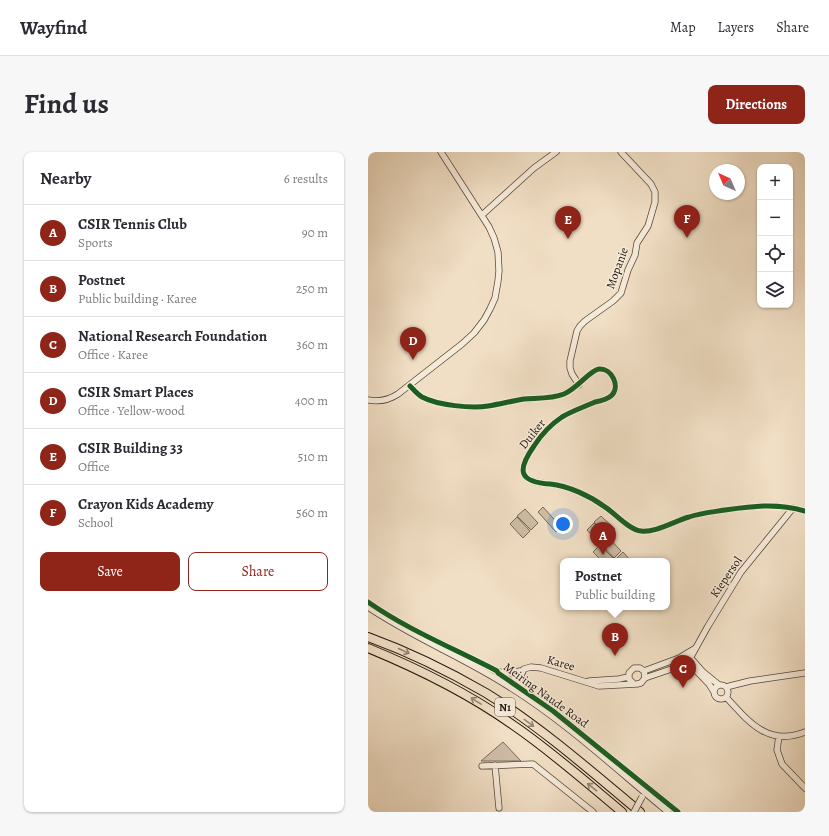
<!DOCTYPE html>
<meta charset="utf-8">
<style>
body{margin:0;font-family:Alegreya,serif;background:#f7f7f7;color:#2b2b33}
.controls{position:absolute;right:12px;top:12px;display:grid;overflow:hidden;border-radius:8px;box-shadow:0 1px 3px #0004}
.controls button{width:36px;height:36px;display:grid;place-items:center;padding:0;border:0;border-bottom:1px solid #e1e1e2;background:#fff;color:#2b2b33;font:20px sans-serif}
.compass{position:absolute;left:341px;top:12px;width:36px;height:36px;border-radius:50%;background:#fff;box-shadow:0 1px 3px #0004;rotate:316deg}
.you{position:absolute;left:195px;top:372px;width:14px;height:14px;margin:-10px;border:3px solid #fff;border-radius:50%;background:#1a73e8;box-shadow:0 0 0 6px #1a73e833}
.badge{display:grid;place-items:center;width:26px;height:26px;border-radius:50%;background:#8f2418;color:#fff;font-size:13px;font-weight:700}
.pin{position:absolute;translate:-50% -33px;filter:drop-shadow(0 1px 2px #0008)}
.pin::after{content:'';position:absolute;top:21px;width:14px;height:12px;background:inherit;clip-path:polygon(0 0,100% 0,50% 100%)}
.popup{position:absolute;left:192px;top:406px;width:110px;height:52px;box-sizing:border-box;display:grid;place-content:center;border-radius:8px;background:#fff;filter:drop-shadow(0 1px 3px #0005);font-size:13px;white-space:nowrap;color:#7c7c81}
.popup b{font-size:15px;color:#2b2b33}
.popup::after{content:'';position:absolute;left:50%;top:100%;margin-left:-8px;border:8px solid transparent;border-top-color:#fff}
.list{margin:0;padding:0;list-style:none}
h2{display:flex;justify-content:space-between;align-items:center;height:52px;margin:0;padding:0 16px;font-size:17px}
h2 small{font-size:13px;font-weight:400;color:#7c7c81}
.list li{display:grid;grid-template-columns:26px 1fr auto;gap:12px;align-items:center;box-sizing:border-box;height:56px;padding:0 16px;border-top:1px solid #e1e1e2}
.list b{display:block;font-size:15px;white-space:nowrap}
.list p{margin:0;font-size:13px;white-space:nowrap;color:#7c7c81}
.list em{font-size:13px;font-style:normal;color:#7c7c81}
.actions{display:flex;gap:8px;padding:12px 16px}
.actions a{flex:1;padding:9px 0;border:1px solid #8f2418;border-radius:8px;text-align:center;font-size:14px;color:#8f2418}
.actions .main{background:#8f2418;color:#fff}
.icon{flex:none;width:22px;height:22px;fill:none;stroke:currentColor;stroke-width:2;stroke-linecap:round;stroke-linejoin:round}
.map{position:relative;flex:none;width:437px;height:660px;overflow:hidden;border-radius:8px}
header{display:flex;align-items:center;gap:24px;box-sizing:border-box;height:56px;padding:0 20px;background:#fff;border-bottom:1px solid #e1e1e2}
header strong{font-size:19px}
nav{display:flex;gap:22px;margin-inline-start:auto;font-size:14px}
.intro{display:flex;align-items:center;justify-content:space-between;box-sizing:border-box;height:96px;padding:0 24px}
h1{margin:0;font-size:28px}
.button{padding:10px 18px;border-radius:8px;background:#8f2418;color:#fff;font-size:14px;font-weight:700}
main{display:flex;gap:24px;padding:0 24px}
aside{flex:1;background:#fff;border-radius:8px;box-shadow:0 1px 3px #0004}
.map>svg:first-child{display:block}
.green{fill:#cebda6;stroke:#786a5a}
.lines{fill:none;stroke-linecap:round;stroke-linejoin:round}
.minor-casing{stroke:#55483b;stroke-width:7}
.highway-casing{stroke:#21160d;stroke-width:10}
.minor{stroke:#f6ead9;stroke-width:5.5}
.highway{stroke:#f1dfc5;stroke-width:8}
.minor-bridge-casing{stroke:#55483b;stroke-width:7;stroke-linecap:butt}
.minor-bridge{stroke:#f6ead9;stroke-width:5.5}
.cycleway-casing{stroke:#f6ead9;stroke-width:8}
.cycleway{stroke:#1b5e20;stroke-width:5}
.oneway{stroke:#938572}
.labels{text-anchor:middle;stroke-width:3;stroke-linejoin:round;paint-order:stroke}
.shield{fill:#f6ead9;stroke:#61564a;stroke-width:1}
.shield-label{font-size:11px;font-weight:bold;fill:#21160d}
.street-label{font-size:12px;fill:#21160d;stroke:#f6ead9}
</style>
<header>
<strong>Wayfind</strong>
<nav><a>Map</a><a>Layers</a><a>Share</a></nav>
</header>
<div class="intro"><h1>Find us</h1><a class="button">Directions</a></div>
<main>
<aside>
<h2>Nearby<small>6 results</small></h2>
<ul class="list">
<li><span class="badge">A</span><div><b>CSIR Tennis Club</b><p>Sports</p></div><em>90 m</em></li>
<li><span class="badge">B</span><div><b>Postnet</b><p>Public building · Karee</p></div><em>250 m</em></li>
<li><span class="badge">C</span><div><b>National Research Foundation</b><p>Office · Karee</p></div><em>360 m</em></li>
<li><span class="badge">D</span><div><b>CSIR Smart Places</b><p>Office · Yellow-wood</p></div><em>400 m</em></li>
<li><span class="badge">E</span><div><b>CSIR Building 33</b><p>Office</p></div><em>510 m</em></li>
<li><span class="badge">F</span><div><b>Crayon Kids Academy</b><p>School</p></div><em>560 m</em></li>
</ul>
<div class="actions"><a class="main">Save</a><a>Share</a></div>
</aside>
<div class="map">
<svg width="437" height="660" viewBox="0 0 437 660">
<rect width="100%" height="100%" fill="#f1dfc5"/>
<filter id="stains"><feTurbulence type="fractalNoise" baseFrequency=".005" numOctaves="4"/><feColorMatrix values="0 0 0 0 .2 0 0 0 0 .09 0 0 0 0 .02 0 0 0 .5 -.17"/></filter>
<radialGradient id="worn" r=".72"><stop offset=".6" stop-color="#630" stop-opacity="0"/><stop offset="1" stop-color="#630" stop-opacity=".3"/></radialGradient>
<!-- green -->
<path class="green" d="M 175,355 L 193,375 L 188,380 L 170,360 Z
M 157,357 L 170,371 L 163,378 L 149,364 Z
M 233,364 L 247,377 L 239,384 L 226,370 Z
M 149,365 L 162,379 L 155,386 L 142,372 Z
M 226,371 L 239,385 L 232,392 L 219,378 Z
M 240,385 L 253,399 L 246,406 L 233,392 Z
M 232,393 L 245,406 L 243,409 L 234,409 L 225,400 Z
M 255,400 L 263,409 L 250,409 L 248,407 Z
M 135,590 L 153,609 L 113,609 Z"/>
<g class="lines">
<!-- minor casing -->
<g class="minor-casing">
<path id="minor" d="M 114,63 L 166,16 L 188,0
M 211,233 L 204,222 L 202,216 L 202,209 L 209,179 L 212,174 L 217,169 L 245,149 L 253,141 L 260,118 L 267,103 L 269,91 L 280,74 L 287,50 L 287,40 L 283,32 L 253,0
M 42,234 C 46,238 49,242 54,245 C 69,253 104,257 120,254 C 132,252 144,249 156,247 C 169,246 184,247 196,242 C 209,237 222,218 231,217 C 244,216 253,235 243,244 C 239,247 232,249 227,250 C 216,255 204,259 194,265 C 182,273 173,283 166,294 C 149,318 150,330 182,332 C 201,334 222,344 237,355 C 247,361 261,378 273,379 C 287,381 307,369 321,365 C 333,361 345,360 357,358 C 386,354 409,351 437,359
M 0,248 C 11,250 21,248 30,242 L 94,192 L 106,181 L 116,168 L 122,157 L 127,146 L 130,129 L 131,119 L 130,100 L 126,86 L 121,75 L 73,0
M 0,450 C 40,478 85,496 129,519 L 130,521 L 185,559 L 310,660
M 0,455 C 44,485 95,505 140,534 C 198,570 248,617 300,660
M 321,504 L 335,520 L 351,533
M 318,508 L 341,532 L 346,540
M 276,519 L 311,506 L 326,497
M 131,520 L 142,521 L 152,519
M 277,526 L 315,513 L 320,510 L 340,474 L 373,420 L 425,356
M 221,529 L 251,527 L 260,525
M 141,532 L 156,517 L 163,515 L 173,516 L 231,534 L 269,532 L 273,531 L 277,526 L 276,519 L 272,516 L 266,516 L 261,521 L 261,527 L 266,532
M346 540a7 7 0 1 1 14 0a7 7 0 1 1-14 0Z
M 358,535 L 382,529 L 437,521
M 154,536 L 151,528 L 155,519
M 358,545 C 380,569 400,595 437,580
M 411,584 L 409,598 L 414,612 L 437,636
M 127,613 L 131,656
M 114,614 L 165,612 L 225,660"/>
</g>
<!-- highway casing -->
<g class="highway-casing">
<path id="highway" d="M 0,485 C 41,500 80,519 118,541 C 173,575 223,619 272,660
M 0,496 C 51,517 100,541 145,573 C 183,599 218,630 254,660"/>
</g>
<!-- minor -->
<use href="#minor" class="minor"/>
<!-- highway -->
<use href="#highway" class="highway"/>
<!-- minor-bridge casing -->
<g class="minor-bridge-casing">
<path id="minor-bridge" d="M 266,660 L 274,645"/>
</g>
<!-- minor-bridge -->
<use href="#minor-bridge" class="minor-bridge"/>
<!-- cycleway casing -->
<g class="cycleway-casing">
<path id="cycleway" d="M 42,234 C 46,238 49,242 54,245 C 69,253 104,257 120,254 C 132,252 144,249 156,247 C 169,246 184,247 196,242 C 209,237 222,218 231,217 C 244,216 253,235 243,244 C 239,247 232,249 227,250 C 216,255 204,259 194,265 C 182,273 173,283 166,294 C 149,318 150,330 182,332 C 201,334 222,344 237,355 C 247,361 261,378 273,379 C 287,381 307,369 321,365 C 333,361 345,360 357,358 C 386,354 409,351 437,359
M 0,450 C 40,478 85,496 129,519 L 130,521 L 185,559 L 310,660"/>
</g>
<!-- cycleway -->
<use href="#cycleway" class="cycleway"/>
</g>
<!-- one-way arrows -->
<defs><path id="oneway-shaft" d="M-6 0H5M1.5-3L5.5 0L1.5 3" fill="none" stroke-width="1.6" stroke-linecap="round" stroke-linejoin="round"/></defs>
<g class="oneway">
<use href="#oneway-shaft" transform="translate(36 499) rotate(25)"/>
<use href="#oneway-shaft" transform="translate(108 549) rotate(-149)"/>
<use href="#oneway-shaft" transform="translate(161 571) rotate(36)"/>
<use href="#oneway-shaft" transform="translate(224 635) rotate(-141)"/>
</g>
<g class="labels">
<!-- shield labels -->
<rect class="shield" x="127" y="546" width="20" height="18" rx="3"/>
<g class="shield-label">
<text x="137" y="559">N1</text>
</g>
<!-- street labels -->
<g class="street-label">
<text transform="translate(249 116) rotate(-70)" y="4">Mopanie</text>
<text transform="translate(164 282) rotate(-51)" y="4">Duiker</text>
<text transform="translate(358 425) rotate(-56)" y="4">Kiepersol</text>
<text transform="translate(193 511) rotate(16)" y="4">Karee</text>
<text transform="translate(178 543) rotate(36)" y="4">Meiring Naude Road</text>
</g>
</g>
<rect width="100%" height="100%" filter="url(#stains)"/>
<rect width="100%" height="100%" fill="url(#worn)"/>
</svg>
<div class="controls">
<button>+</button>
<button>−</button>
<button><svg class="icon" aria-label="locate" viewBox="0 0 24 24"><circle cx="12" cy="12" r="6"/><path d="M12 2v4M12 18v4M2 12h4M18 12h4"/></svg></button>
<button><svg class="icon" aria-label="layers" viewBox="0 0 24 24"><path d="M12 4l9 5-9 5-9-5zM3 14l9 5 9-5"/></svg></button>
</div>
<svg class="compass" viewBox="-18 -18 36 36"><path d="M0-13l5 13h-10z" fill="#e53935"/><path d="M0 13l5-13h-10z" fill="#7c7c81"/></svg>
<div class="you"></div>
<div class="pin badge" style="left:235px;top:403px">A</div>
<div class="pin badge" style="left:247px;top:504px">B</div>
<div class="popup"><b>Postnet</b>Public building</div>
<div class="pin badge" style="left:315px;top:536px">C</div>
<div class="pin badge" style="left:45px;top:208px">D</div>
<div class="pin badge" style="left:200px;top:87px">E</div>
<div class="pin badge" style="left:319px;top:86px">F</div>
</div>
</main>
